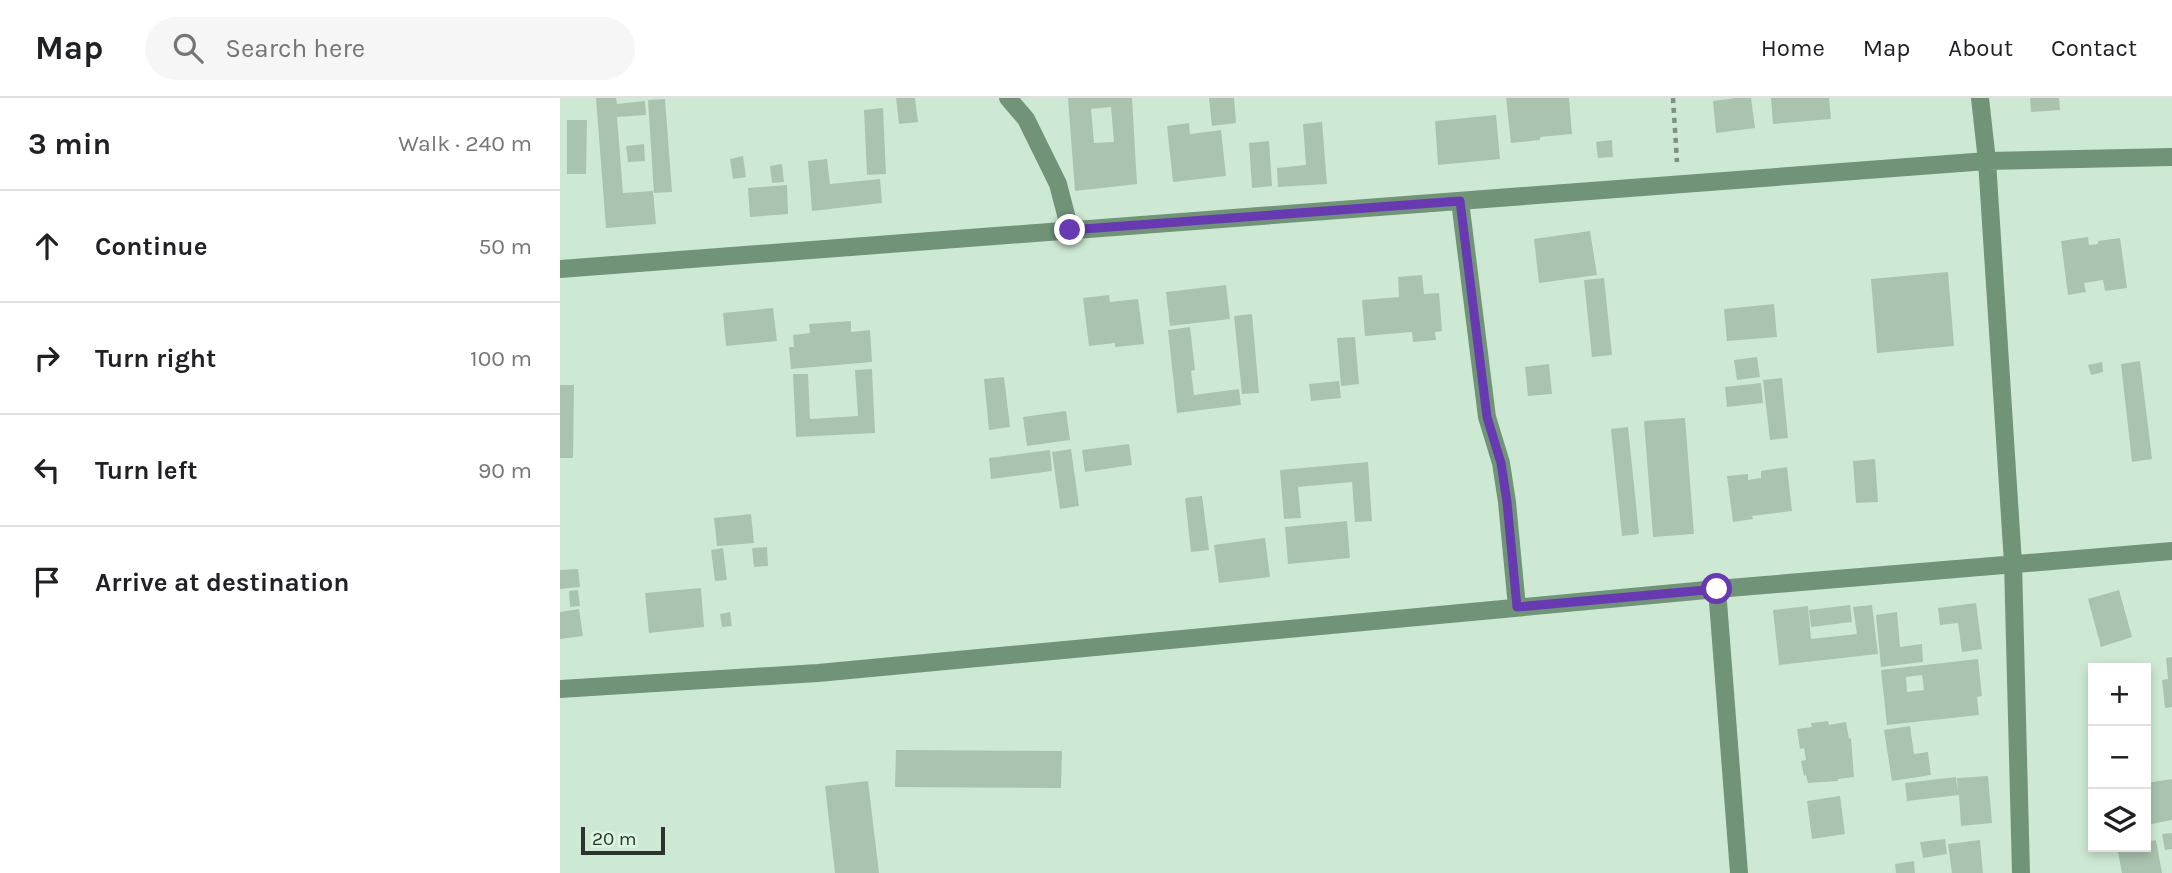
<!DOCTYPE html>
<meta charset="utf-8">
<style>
body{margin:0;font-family:Karla,sans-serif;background:#f6f6f6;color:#202124}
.controls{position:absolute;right:21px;bottom:21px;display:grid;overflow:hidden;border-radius:0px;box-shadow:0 4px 10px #0003}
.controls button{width:63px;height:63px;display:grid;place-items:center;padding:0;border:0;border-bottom:2px solid #e0e0e0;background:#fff;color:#202124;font:35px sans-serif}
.scale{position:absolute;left:21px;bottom:18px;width:84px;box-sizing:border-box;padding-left:7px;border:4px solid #2a342c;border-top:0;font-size:19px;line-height:24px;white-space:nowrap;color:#2a342c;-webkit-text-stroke:5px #dbf6e0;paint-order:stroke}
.stop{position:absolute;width:21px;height:21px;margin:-16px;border:5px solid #683ab1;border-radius:50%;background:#fff}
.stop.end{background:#683ab1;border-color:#fff;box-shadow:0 2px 7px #0008}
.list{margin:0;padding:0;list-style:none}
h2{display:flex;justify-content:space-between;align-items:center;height:91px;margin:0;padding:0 28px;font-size:30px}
h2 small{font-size:23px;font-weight:400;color:#757577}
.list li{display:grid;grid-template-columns:46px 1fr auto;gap:21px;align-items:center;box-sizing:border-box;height:112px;padding:0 28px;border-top:2px solid #e0e0e0}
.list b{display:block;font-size:26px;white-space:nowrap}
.list em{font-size:23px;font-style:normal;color:#757577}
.icon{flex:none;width:38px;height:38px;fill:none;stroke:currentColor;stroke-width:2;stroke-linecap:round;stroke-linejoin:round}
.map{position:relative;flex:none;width:1612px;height:775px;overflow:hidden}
header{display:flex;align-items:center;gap:42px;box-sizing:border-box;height:98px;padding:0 35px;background:#fff;border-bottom:2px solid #e0e0e0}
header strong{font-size:33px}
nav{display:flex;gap:38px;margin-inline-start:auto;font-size:24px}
.search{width:490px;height:63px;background:#f6f6f6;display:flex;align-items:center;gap:18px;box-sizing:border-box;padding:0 24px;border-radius:38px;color:#757577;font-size:26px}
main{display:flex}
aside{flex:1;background:#fff}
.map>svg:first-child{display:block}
.building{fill:#aac3af;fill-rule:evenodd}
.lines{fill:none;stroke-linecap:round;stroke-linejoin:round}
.path{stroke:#7c8f80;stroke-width:4.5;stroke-dasharray:5 5;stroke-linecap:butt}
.minor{stroke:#719479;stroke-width:18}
.route{stroke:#683ab1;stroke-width:9}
</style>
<header>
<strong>Map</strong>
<div class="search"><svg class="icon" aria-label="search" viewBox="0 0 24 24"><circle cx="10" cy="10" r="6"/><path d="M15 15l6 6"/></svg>Search here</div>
<nav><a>Home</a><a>Map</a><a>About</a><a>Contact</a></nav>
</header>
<main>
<aside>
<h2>3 min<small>Walk · 240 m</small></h2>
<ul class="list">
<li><svg class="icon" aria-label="ahead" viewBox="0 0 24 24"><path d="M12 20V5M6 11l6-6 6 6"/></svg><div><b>Continue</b></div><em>50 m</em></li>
<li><svg class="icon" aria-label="right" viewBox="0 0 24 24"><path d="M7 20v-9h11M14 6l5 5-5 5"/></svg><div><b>Turn right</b></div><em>100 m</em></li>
<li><svg class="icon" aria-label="left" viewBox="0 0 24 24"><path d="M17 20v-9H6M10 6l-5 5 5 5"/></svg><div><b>Turn left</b></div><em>90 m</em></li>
<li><svg class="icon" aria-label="arrive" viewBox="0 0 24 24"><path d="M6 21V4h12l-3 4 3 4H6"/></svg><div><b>Arrive at destination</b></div></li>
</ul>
</aside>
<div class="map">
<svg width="1612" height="775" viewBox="0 0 1612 775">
<rect width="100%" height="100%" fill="#cee9d3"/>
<!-- building -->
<path class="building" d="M 36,0 L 56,0 L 57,6 L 85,3 L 86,17 L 57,19 L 63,95 L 93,93 L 96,126 L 46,130 Z
M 336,0 L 355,0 L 358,24 L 339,26 Z
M 508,0 L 572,0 L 577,86 L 515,93 ZM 551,9 L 554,44 L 534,45 L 531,11 Z
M 649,0 L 674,0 L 676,25 L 652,28 Z
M 946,0 L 1009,0 L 1012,36 L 980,39 L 980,42 L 951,45 Z
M 1176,0 L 1191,0 L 1195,30 L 1156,35 L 1153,3 Z
M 1211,0 L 1269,0 L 1271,21 L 1213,26 Z
M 1470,0 L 1499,0 L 1500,12 L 1471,14 Z
M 105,1 L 112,94 L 94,95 L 88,2 Z
M 323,10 L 326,76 L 307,77 L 304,12 Z
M 936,17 L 940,61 L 878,67 L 875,23 Z
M 7,22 L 27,22 L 26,76 L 7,76 Z
M 762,24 L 767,86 L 718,89 L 717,70 L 746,67 L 743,26 Z
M 629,25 L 630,36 L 661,32 L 666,78 L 613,84 L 607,28 Z
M 1052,42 L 1053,59 L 1038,60 L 1036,44 Z
M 709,43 L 712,88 L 692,90 L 689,45 Z
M 84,46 L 85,63 L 68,64 L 66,48 Z
M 183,58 L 186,79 L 173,81 L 170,61 Z
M 267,61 L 270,86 L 320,81 L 322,105 L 252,113 L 248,63 Z
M 222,66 L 224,84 L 212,85 L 210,68 Z
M 227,87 L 228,116 L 190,119 L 188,90 Z
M 1030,133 L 1037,177 L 979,185 L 974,141 Z
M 1528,139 L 1529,147 L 1538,146 L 1538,143 L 1560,140 L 1567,190 L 1545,193 L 1543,182 L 1524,185 L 1526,194 L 1508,197 L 1501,143 Z
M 1388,174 L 1394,248 L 1317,255 L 1311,181 Z
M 862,177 L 864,196 L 879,195 L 882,233 L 875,234 L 876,242 L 853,244 L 852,234 L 805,238 L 802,202 L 839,199 L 838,179 Z
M 1044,180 L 1052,257 L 1032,259 L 1024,182 Z
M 666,187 L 670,221 L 610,228 L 606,194 Z
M 549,197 L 550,204 L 578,201 L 584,246 L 555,249 L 555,245 L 529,248 L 523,200 Z
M 1214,206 L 1217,239 L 1167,243 L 1164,211 Z
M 213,210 L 217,243 L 166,248 L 163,215 Z
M 692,216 L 699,295 L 682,296 L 674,218 Z
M 291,223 L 291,234 L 310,232 L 312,264 L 231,271 L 229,249 L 234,249 L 233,237 L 250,235 L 249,226 Z
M 630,229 L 635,272 L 631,273 L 634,297 L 679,291 L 681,307 L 617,315 L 608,232 Z
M 795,239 L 799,286 L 781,288 L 777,240 Z
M 1197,259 L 1200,279 L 1177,282 L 1174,262 Z
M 1580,263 L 1592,361 L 1572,364 L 1561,266 Z
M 1542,264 L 1543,274 L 1531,277 L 1528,267 Z
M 989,266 L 992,296 L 968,298 L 965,269 Z
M 312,271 L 315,335 L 236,339 L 233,276 L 248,276 L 250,321 L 298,318 L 295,272 Z
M 444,279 L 450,329 L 429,332 L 424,281 Z
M 1222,280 L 1228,340 L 1210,342 L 1203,282 Z
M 779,283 L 781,300 L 751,303 L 749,286 Z
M 1201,285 L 1203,305 L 1167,309 L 1165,289 Z
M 0,287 L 14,287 L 13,360 L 0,360 Z
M 506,313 L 510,342 L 467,348 L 463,319 Z
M 1125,320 L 1134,436 L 1093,439 L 1084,323 Z
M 1068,329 L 1079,436 L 1062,438 L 1051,331 Z
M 569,346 L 572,367 L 525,374 L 522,352 Z
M 511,351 L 519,408 L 500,411 L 492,354 Z
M 490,352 L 492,373 L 431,381 L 429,360 Z
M 1315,361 L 1318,404 L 1296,405 L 1293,363 Z
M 808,364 L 812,423 L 795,424 L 792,384 L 738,389 L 741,420 L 724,421 L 720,372 Z
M 1227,369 L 1232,413 L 1192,418 L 1193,421 L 1173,424 L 1167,378 L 1188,376 L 1188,382 L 1201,380 L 1201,373 Z
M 642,398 L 649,452 L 631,454 L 625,400 Z
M 191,416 L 194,445 L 157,448 L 154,420 Z
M 787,423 L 790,460 L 728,466 L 725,429 Z
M 705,440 L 710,479 L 659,485 L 654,447 Z
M 207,449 L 208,468 L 194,469 L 192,450 Z
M 163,450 L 167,482 L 155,483 L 151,452 Z
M 18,471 L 20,489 L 0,491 L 0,472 Z
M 141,490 L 144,529 L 89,535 L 85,495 Z
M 18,492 L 20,508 L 10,509 L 9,493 Z
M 1559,492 L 1572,539 L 1541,549 L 1528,501 Z
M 1416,505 L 1422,551 L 1402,554 L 1398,525 L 1380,527 L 1378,510 Z
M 1290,507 L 1292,524 L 1251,529 L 1249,512 Z
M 1312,507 L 1318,556 L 1219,567 L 1213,512 L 1248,508 L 1251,541 L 1297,536 L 1293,509 Z
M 19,511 L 23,538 L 0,541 L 0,514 Z
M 170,514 L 172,528 L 162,529 L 160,516 Z
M 1337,514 L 1340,549 L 1362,546 L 1363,564 L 1321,569 L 1316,517 Z
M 1612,559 L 1612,609 L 1605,610 L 1602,582 L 1608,581 L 1606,560 Z
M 1418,561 L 1422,598 L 1417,599 L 1419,617 L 1327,627 L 1321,572 ZM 1362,577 L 1364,592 L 1347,594 L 1346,579 Z
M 1268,623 L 1269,627 L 1286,624 L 1289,641 L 1291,640 L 1294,679 L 1278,681 L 1278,683 L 1248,685 L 1246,677 L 1244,678 L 1241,663 L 1246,662 L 1244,650 L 1240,651 L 1237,631 L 1252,629 L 1251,625 Z
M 1350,628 L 1354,656 L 1368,654 L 1371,677 L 1332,683 L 1324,632 Z
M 336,652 L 502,653 L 501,690 L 335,689 Z
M 1428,678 L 1432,725 L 1401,728 L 1399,697 L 1347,703 L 1345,685 L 1396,679 L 1398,694 L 1397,680 Z
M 1612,681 L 1612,722 L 1586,727 L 1586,685 Z
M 308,683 L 319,775 L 275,775 L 265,688 Z
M 1280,698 L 1285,736 L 1252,741 L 1247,703 Z
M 1612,735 L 1612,751 L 1605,752 L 1602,736 Z
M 1385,741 L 1387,756 L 1363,760 L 1360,744 Z
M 1420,742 L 1423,775 L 1392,775 L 1388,746 Z
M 1596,742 L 1602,775 L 1562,775 L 1557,749 L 1586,749 L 1586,744 Z
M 1354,763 L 1355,775 L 1336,775 L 1335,766 Z"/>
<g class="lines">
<!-- path -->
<path class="path" d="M 1113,0 L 1117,64"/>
<!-- minor -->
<path class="minor" d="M 448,0 L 466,21 L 498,86 L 510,132
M 1420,0 L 1427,63 L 1453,465 L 1461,775
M 900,103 L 927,319 L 941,365 L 947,404 L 957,509
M 0,171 L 1427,63 L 1612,59
M 1157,491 L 1179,775
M 0,591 L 258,575 L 1157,491 L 1612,453"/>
</g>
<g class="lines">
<!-- route -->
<path class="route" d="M 510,132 L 900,103 L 927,319 L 941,365 L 947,404 L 957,509 L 1157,491"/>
</g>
</svg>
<div class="controls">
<button>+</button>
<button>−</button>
<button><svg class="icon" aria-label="layers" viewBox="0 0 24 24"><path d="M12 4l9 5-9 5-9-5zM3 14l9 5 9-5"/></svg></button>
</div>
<div class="scale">20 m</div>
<div class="stop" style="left:1157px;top:491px"></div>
<div class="stop end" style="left:510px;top:132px"></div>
</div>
</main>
